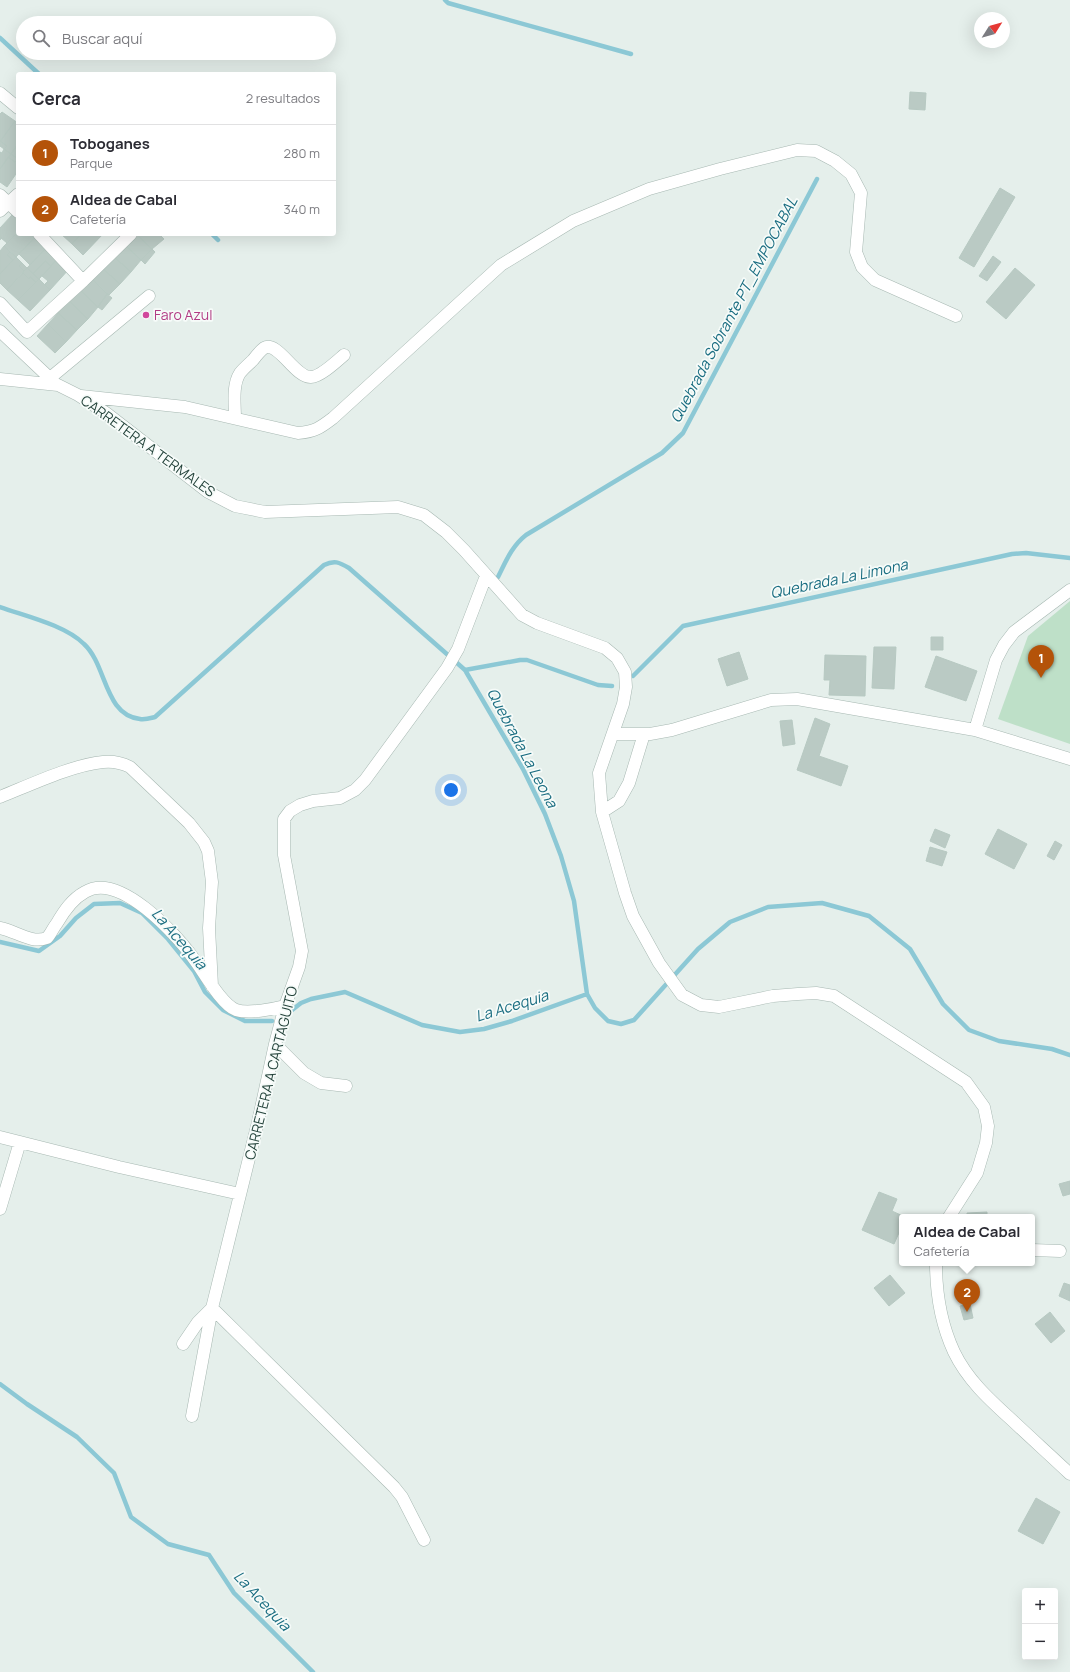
<!DOCTYPE html>
<html lang="es">
<meta charset="utf-8">
<style>
body{margin:0;font-family:Manrope,sans-serif;background:#f2f2f3;color:#2b2b33}
.controls{position:absolute;right:12px;bottom:12px;display:grid;overflow:hidden;border-radius:4px;box-shadow:0 4px 16px #0002}
.controls button{width:36px;height:36px;display:grid;place-items:center;padding:0;border:0;border-bottom:1px solid #e1e1e2;background:#fff;color:#2b2b33;font:20px sans-serif}
.compass{position:absolute;left:974px;top:12px;width:36px;height:36px;border-radius:50%;background:#fff;box-shadow:0 4px 16px #0002;rotate:53deg}
.you{position:absolute;left:451px;top:790px;width:14px;height:14px;margin:-10px;border:3px solid #fff;border-radius:50%;background:#1a73e8;box-shadow:0 0 0 6px #1a73e833}
.badge{display:grid;place-items:center;width:26px;height:26px;border-radius:50%;background:#b45309;color:#fff;font-size:13px;font-weight:700}
.pin{position:absolute;translate:-50% -33px;filter:drop-shadow(0 1px 2px #0008)}
.pin::after{content:'';position:absolute;top:21px;width:14px;height:12px;background:inherit;clip-path:polygon(0 0,100% 0,50% 100%)}
.popup{position:absolute;left:899px;top:1214px;width:136px;height:52px;box-sizing:border-box;display:grid;place-content:center;border-radius:4px;background:#fff;filter:drop-shadow(0 1px 3px #0005);font-size:13px;white-space:nowrap;color:#7c7c81}
.popup b{font-size:15px;color:#2b2b33}
.popup::after{content:'';position:absolute;left:50%;top:100%;margin-left:-8px;border:8px solid transparent;border-top-color:#fff}
.list{margin:0;padding:0;list-style:none}
h2{display:flex;justify-content:space-between;align-items:center;height:52px;margin:0;padding:0 16px;font-size:17px}
h2 small{font-size:13px;font-weight:400;color:#7c7c81}
.list li{display:grid;grid-template-columns:26px 1fr auto;gap:12px;align-items:center;box-sizing:border-box;height:56px;padding:0 16px;border-top:1px solid #e1e1e2}
.list b{display:block;font-size:15px;white-space:nowrap}
.list p{margin:0;font-size:13px;white-space:nowrap;color:#7c7c81}
.list em{font-size:13px;font-style:normal;color:#7c7c81}
.icon{flex:none;width:22px;height:22px;fill:none;stroke:currentColor;stroke-width:2;stroke-linecap:round;stroke-linejoin:round}
.map{position:relative;flex:none;width:1070px;height:1672px;overflow:hidden}
.search{position:absolute;background:#fff;box-shadow:0 4px 16px #0002;left:16px;top:16px;width:320px;height:44px;display:flex;align-items:center;gap:10px;box-sizing:border-box;padding:0 14px;border-radius:22px;color:#7c7c81;font-size:15px}
.panel{position:absolute;background:#fff;box-shadow:0 4px 16px #0002;left:16px;top:72px;width:320px;height:164px;border-radius:4px}
.map>svg:first-child{display:block}
.green{fill:#bee0c8}
.lines{fill:none;stroke-linecap:round;stroke-linejoin:round}
.stream{stroke:#8cc8d5;stroke-width:4.5}
.building{fill:#bacac4;stroke:#b7c9c2}
.minor-casing{stroke:#a7b8b2;stroke-width:13}
.minor{stroke:#fff;stroke-width:12}
.hotel-dot{fill:#d1479c;stroke:#f6fbf9;stroke-width:1.5}
.labels{text-anchor:middle;stroke-width:3.5;stroke-linejoin:round;paint-order:stroke}
.hotel-label{font-size:14px;fill:#b23c85;stroke:#f6fbf9;text-anchor:start}
.street-label{font-size:14px;fill:#23423a;stroke:#f6fbf9}
.water-label{font-size:15px;font-style:italic;fill:#1a6d81;stroke:#f6fbf9}
</style>
<div class="map">
<svg width="1070" height="1672" viewBox="0 0 1070 1672">
<rect width="100%" height="100%" fill="#e5efeb"/>
<!-- green -->
<path class="green" d="M 1070,601 L 1070,744 L 998,719 L 1028,636 Z"/>
<g class="lines">
<!-- stream -->
<path class="stream" d="M 445,0 L 448,3 L 631,54
M 0,38 L 39,74
M 212,234 L 218,240
M 498,577 C 506,561 512,546 526,535 L 662,453 L 683,433 L 817,179
M 0,607 C 25,616 65,625 84,644 C 107,665 104,715 140,719 C 145,720 151,718 155,717 L 324,565 C 334,560 339,562 349,568 L 465,670 L 523,769 L 545,814 L 561,856 L 574,901 L 587,994 L 595,1008 L 608,1021 L 621,1024 L 634,1020 L 698,949 L 730,922 L 768,907 L 822,903 L 869,916 L 910,949 L 943,1004 L 969,1030 L 999,1041 L 1052,1049 L 1070,1055
M 465,670 L 520,660 L 527,660 L 598,685 L 612,686
M 633,676 L 683,626 L 1012,554 L 1026,553 L 1070,558
M 0,942 L 39,951 L 60,936 L 76,918 L 94,904 L 120,903 L 142,913 L 168,939 L 194,971 L 205,992 L 223,1010 L 245,1021 L 272,1021
M 287,1014 L 301,1003 L 311,999 L 345,992 L 422,1025 L 460,1032 L 484,1029 L 512,1021 L 587,994
M 0,1384 L 27,1404 L 77,1437 L 114,1473 L 131,1517 L 168,1544 L 209,1555 L 234,1593 L 313,1672"/>
</g>
<!-- building -->
<path class="building" d="M 910,92 L 926,93 L 925,110 L 909,109 Z
M 2,112 L 15,121 L 0,142 L 0,114 Z
M 15,121 L 18,123 L 18,144 L 11,154 L 4,149 L 7,146 L 0,141 Z
M 0,141 L 7,146 L 4,149 L 0,146 Z
M 18,144 L 18,159 L 11,154 Z
M 4,149 L 11,154 L 0,169 L 0,152 L 2,153 Z
M 11,154 L 18,159 L 15,162 L 8,157 Z
M 8,157 L 15,162 L 18,159 L 18,171 L 7,187 L 0,182 L 0,169 Z
M 1000,188 L 1015,197 L 974,267 L 959,258 Z
M 13,214 L 18,219 L 18,232 L 7,243 L 1,238 L 0,240 L 0,228 Z
M 18,232 L 18,234 L 34,234 L 36,236 L 16,257 L 4,246 Z
M 61,234 L 81,234 L 72,244 Z
M 81,234 L 103,234 L 83,255 L 72,244 Z
M 136,234 L 159,234 L 164,239 L 152,249 Z
M 136,234 L 152,249 L 141,260 L 123,243 Z
M 36,236 L 47,247 L 30,265 L 19,254 Z
M 123,243 L 141,260 L 131,272 L 112,255 Z
M 4,246 L 10,252 L 7,255 L 13,260 L 0,274 L 0,251 Z
M 47,247 L 59,257 L 51,266 L 45,261 L 33,274 L 27,268 Z
M 152,249 L 155,252 L 145,264 L 141,260 Z
M 10,252 L 16,257 L 13,260 L 7,255 Z
M 112,255 L 131,272 L 120,284 L 101,267 Z
M 993,256 L 1001,262 L 987,281 L 979,276 Z
M 16,257 L 22,263 L 19,266 L 24,271 L 7,290 L 0,283 L 0,274 Z
M 59,257 L 70,268 L 50,290 L 45,284 L 48,281 L 42,276 Z
M 45,261 L 51,266 L 39,279 L 33,274 Z
M 22,263 L 27,268 L 24,271 L 19,266 Z
M 101,267 L 120,284 L 109,295 L 91,278 Z
M 27,268 L 39,279 L 36,282 L 30,277 L 29,279 L 23,273 Z
M 1015,268 L 1035,285 L 1006,319 L 986,302 Z
M 23,273 L 29,279 L 30,277 L 36,282 L 18,300 L 7,290 Z
M 91,278 L 107,294 L 98,307 L 80,290 Z
M 39,279 L 50,290 L 30,311 L 18,300 Z
M 80,290 L 98,307 L 88,319 L 69,301 Z
M 107,294 L 112,298 L 102,310 L 98,307 Z
M 69,301 L 88,319 L 77,330 L 58,313 Z
M 58,313 L 77,330 L 66,342 L 48,324 Z
M 48,324 L 66,342 L 55,353 L 37,336 Z
M 931,637 L 943,637 L 943,650 L 931,650 Z
M 874,647 L 896,647 L 894,689 L 872,688 Z
M 739,652 L 748,679 L 727,686 L 718,659 Z
M 825,655 L 866,656 L 865,696 L 829,695 L 830,680 L 824,680 Z
M 936,656 L 977,671 L 966,701 L 925,687 Z
M 815,718 L 830,724 L 819,756 L 848,766 L 841,786 L 797,770 Z
M 792,720 L 795,744 L 783,746 L 780,721 Z
M 935,829 L 950,835 L 945,848 L 930,841 Z
M 998,829 L 1027,844 L 1014,869 L 985,854 Z
M 1055,841 L 1062,845 L 1054,860 L 1047,856 Z
M 930,847 L 947,852 L 942,866 L 926,861 Z
M 1070,1181 L 1070,1194 L 1063,1196 L 1059,1184 Z
M 879,1192 L 897,1199 L 892,1211 L 905,1217 L 902,1217 L 902,1226 L 894,1244 L 862,1230 Z
M 987,1212 L 987,1217 L 967,1217 L 967,1213 Z
M 890,1275 L 905,1293 L 889,1306 L 874,1288 Z
M 968,1283 L 970,1298 L 959,1299 L 957,1285 Z
M 1064,1283 L 1070,1285 L 1070,1301 L 1059,1296 Z
M 970,1304 L 973,1318 L 964,1320 L 960,1306 Z
M 1050,1312 L 1065,1331 L 1051,1343 L 1035,1324 Z
M 1036,1498 L 1060,1512 L 1043,1544 L 1018,1531 Z"/>
<g class="lines">
<!-- minor casing -->
<g class="minor-casing">
<path id="minor" d="M 0,93 L 18,108
M 0,195 L 18,212
M 0,211 L 18,194
M 39,234 L 83,281
M 0,303 L 27,332 L 83,281 L 131,234
M 0,331 L 55,383
M 50,378 L 149,296
M 0,379 L 58,385 L 78,395 L 106,413 L 208,492 L 235,506 L 265,512 L 398,507 L 424,515 L 446,532 L 464,550 L 522,615 L 537,623 L 605,648 L 617,658 L 625,672 L 626,687 L 623,704 L 599,773 L 602,812 L 625,893 L 633,916 L 659,963 L 682,995 L 701,1005 L 719,1007 L 773,996 L 798,994 L 816,993 L 834,996 L 966,1082 L 984,1107 L 988,1126 L 986,1143 L 977,1173 L 949,1217
M 81,396 L 185,407 L 298,433 C 314,432 320,428 333,418 L 501,265 L 573,221 L 649,189 L 720,169 L 797,150 L 816,151 L 835,161 L 851,174 L 861,193 L 856,252 L 862,267 L 875,280 L 956,316
M 235,418 C 235,405 232,385 240,373 C 244,368 249,364 253,360 C 256,356 260,351 264,348 C 278,340 295,378 311,377 C 320,377 337,361 344,355
M 975,730 L 996,660 L 1004,645 L 1014,632 L 1070,590
M 613,734 L 650,734 L 672,730 L 771,700 L 797,699 L 975,730 L 1070,759
M 0,797 C 30,785 72,765 103,762 C 112,761 122,763 130,767 L 189,823 L 204,842 L 208,851 L 212,882 L 209,928 L 212,986
M 602,812 L 619,801 L 629,783 L 644,734
M 0,928 C 16,931 31,944 47,938 C 51,934 53,928 57,923 C 64,911 72,899 85,892 C 119,871 176,934 194,959 C 204,972 221,1004 236,1010 C 248,1014 273,1009 285,1006
M 275,1044 L 304,1073 L 321,1083 L 346,1086
M 0,1137 L 119,1167 L 240,1194
M 0,1209 L 20,1142
M 1032,1250 L 1060,1251
M 936,1263 C 936,1293 941,1324 954,1352 C 968,1381 991,1401 1014,1422 C 1032,1439 1051,1456 1070,1474
M 183,1344 L 198,1322 L 212,1308 L 394,1487 L 402,1497 L 424,1540
M 192,1416 L 212,1308 L 258,1122 L 275,1044 L 285,1006 L 299,967 L 302,951 L 284,855 L 284,819 L 290,811 L 300,805 L 313,801 L 340,798 L 355,790 L 365,780 L 447,668 L 458,649 L 486,576"/>
</g>
<!-- minor -->
<use href="#minor" class="minor"/>
</g>
<!-- markers -->
<circle class="hotel-dot" cx="146" cy="315" r="4"/>
<g class="labels">
<!-- hotel labels -->
<g class="hotel-label">
<text x="154" y="320">Faro Azul</text>
</g>
<!-- street labels -->
<g class="street-label">
<text transform="translate(148 446) rotate(36)" y="5">CARRETERA A TERMALES</text>
<text transform="translate(271 1073) rotate(-76)" y="5">CARRETERA A CARTAGUITO</text>
</g>
<!-- water labels -->
<g class="water-label">
<text transform="translate(734 310) rotate(-62)" y="5">Quebrada Sobrante PT_EMPOCABAL</text>
<text transform="translate(839 579) rotate(-12)" y="5">Quebrada La Limona</text>
<text transform="translate(522 748) rotate(62)" y="5">Quebrada La Leona</text>
<text transform="translate(179 939) rotate(49)" y="5">La Acequia</text>
<text transform="translate(512 1006) rotate(-17)" y="5">La Acequia</text>
<text transform="translate(262 1601) rotate(47)" y="5">La Acequia</text>
</g>
</g>
</svg>
<div class="controls">
<button>+</button>
<button>−</button>
</div>
<svg class="compass" viewBox="-18 -18 36 36"><path d="M0-13l5 13h-10z" fill="#e53935"/><path d="M0 13l5-13h-10z" fill="#7c7c81"/></svg>
<div class="you"></div>
<div class="pin badge" style="left:1041px;top:678px">1</div>
<div class="pin badge" style="left:967px;top:1312px">2</div>
<div class="popup"><b>Aldea de Cabal</b>Cafetería</div>
<div class="search"><svg class="icon" aria-label="search" viewBox="0 0 24 24"><circle cx="10" cy="10" r="6"/><path d="M15 15l6 6"/></svg>Buscar aquí</div>
<section class="panel">
<h2>Cerca<small>2 resultados</small></h2>
<ul class="list">
<li><span class="badge">1</span><div><b>Toboganes</b><p>Parque</p></div><em>280 m</em></li>
<li><span class="badge">2</span><div><b>Aldea de Cabal</b><p>Cafetería</p></div><em>340 m</em></li>
</ul>
</section>
</div>
